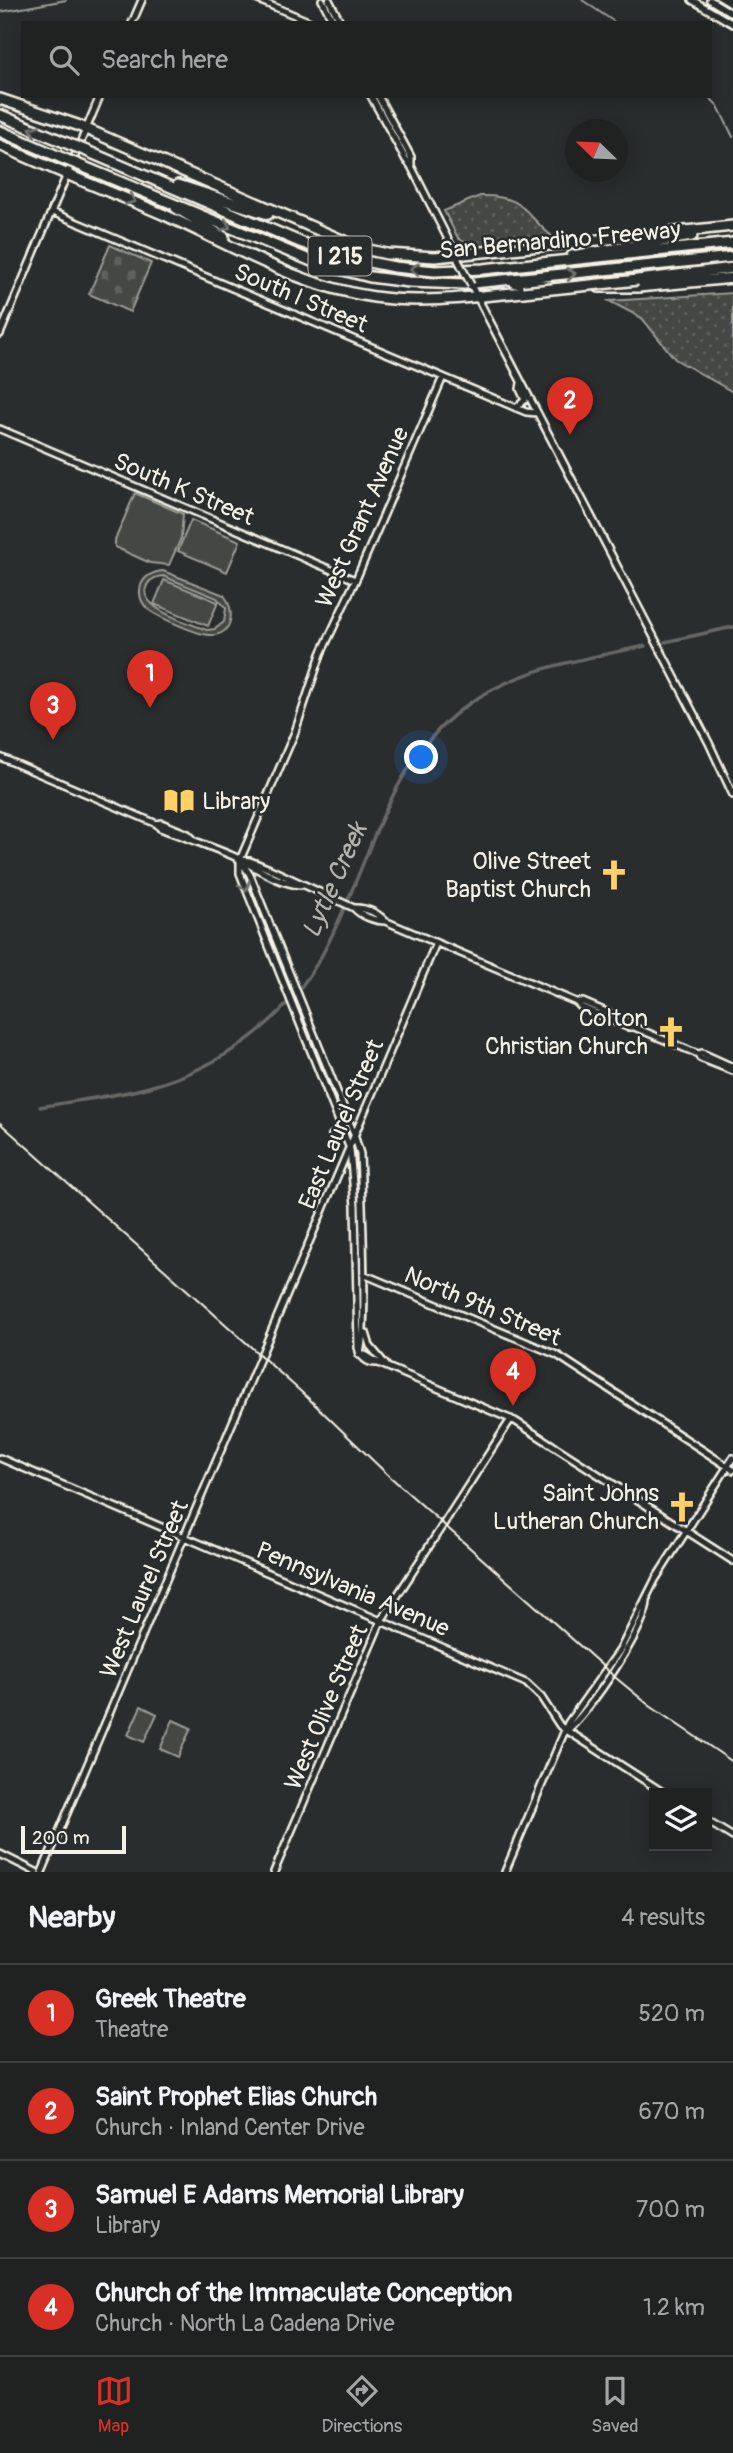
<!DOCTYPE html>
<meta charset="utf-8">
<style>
body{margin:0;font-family:Pangolin,sans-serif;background:#2d2f2f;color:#f1f3f6}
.controls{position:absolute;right:21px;bottom:21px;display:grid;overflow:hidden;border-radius:0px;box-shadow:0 4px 18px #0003}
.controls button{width:63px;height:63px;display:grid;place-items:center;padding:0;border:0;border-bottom:2px solid #3d3f40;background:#202222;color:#f1f3f6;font:35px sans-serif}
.compass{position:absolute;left:565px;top:119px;width:63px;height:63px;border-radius:50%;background:#202222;box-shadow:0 4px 18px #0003;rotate:293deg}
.scale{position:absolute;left:21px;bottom:18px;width:105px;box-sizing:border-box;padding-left:7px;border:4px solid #f4f1e8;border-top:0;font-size:19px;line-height:24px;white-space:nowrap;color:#f4f1e8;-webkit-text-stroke:5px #2a2d2e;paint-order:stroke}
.you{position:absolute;left:422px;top:758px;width:24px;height:24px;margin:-18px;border:5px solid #fff;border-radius:50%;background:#1a73e8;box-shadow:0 0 0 10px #1a73e833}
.badge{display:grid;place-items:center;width:46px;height:46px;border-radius:50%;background:#d93025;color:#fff;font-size:23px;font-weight:700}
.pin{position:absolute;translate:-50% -58px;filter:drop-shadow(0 2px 4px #0008)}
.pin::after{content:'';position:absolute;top:37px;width:24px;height:21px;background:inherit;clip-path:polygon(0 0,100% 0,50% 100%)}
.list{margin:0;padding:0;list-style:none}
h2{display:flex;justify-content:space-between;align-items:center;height:91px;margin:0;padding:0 28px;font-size:30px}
h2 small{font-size:23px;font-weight:400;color:#a2a4a5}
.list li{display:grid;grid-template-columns:46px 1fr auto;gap:21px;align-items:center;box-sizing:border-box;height:98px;padding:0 28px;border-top:2px solid #3d3f40}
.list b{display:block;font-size:26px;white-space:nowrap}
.list p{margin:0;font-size:23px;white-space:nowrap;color:#a2a4a5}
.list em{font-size:23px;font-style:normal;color:#a2a4a5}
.icon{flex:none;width:38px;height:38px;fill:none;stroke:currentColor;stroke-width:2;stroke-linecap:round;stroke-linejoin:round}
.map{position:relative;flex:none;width:733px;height:1872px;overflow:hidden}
.search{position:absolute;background:#202222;box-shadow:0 4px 18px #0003;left:21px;right:21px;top:21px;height:77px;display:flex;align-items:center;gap:18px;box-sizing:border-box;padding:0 24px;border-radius:0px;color:#a2a4a5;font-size:26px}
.sheet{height:483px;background:#202222}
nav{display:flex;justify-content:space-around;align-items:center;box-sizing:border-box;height:98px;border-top:2px solid #3d3f40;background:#202222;font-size:19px;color:#a2a4a5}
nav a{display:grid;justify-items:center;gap:4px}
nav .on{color:#d93025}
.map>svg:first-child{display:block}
.grass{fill:url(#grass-dots);stroke:#9c9c96;stroke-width:2}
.cemetery{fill:url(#cemetery-stones);stroke:#9c9c96;stroke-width:2}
.garden{fill:#444645;stroke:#9c9c96;stroke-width:2;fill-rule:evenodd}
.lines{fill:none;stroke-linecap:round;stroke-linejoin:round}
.stream{stroke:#9f9f9a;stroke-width:2}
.canal{stroke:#676866;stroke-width:3.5}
.secondary-casing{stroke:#f4f1e8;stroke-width:10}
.highway-casing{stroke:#f4f1e8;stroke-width:14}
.secondary{stroke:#2a2d2e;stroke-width:5}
.highway{stroke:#2a2d2e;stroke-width:9}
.rail{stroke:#f4f1e8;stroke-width:2}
.secondary-bridge-casing{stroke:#f4f1e8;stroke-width:10;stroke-linecap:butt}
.highway-bridge-casing{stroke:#f4f1e8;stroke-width:14;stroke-linecap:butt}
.secondary-bridge{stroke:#2a2d2e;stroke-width:5}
.highway-bridge{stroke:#2a2d2e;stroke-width:9}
.oneway{stroke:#71726f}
.labels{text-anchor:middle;stroke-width:5;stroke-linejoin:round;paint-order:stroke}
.shield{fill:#2a2d2e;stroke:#b7b6b0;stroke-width:2}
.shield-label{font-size:23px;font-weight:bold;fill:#f4f1e8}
.street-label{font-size:24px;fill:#f4f1e8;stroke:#2a2d2e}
.poi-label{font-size:24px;fill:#f4f1e8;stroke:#2a2d2e;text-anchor:end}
.water-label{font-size:26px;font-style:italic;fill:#b5b3ae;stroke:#2a2d2e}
</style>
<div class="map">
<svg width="733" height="1872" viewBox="0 0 733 1872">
<defs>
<pattern id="grass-dots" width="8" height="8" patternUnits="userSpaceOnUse" patternTransform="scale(1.75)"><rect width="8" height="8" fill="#444645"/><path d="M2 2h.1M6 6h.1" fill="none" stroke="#606160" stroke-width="1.8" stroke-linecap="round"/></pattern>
<pattern id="cemetery-stones" width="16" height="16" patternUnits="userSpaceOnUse" patternTransform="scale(1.75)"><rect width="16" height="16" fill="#444645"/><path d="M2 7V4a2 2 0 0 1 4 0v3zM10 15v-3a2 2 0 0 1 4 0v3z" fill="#606160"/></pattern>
</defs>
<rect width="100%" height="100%" fill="#2a2d2e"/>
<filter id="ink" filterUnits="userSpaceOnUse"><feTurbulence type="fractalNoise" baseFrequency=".0143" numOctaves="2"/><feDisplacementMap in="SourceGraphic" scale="14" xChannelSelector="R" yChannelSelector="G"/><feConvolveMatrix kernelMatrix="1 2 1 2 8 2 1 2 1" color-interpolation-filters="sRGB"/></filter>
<g filter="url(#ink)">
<!-- grass -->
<path class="grass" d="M 480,196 C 529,195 523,216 557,240 L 472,247 L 458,238 L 444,211 Z
M 733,293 L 733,392 L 675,359 L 642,318 L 609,301 Z"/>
<!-- cemetery -->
<path class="cemetery" d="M 110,245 L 151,263 L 130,312 L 89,294 Z"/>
<!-- garden -->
<path class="garden" d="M 135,493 L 183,514 L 181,538 L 169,565 L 150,563 L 115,547 L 115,540 Z
M 191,520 L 240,541 L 227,572 L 178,551 Z
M 163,571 L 224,595 C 235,609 234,636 210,635 C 199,635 151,615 145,606 C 140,600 139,592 141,585 C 145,575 153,572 163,571 ZM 163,576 L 217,598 L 226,608 L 224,622 L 215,629 L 207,630 C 191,624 140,609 146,588 C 148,580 155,577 163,576 Z
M 164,580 L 218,602 L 208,626 L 154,604 Z
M 141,1706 L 157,1714 L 144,1742 L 128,1735 Z
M 173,1720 L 191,1728 L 178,1757 L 160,1749 Z"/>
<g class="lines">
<!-- stream -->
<path class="stream" d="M 582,0 L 616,23
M 0,12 L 66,0
M 708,96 L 718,106 L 733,137"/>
<!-- canal -->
<path class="canal" d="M 665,642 L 733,627
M 40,1107 C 76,1100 114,1097 149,1087 C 221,1068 285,1021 322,955 C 342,918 357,878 373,839 C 395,786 421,737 470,703 C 522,667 585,659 645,646"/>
<!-- secondary casing -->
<g class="secondary-casing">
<path id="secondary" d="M 258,0 L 313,23
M 322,0 L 334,23
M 329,0 L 341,23
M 692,0 L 733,24
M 710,0 L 733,14
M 132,23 L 142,0
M 371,96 L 406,160 L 411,166 L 457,257
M 378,96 L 411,157 L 411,166
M 52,212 L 526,412 L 537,413
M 471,285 L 709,743 L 733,795
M 0,334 L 100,96
M 516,408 L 525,400 L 520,389 L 521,383
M 0,429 L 355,580
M 0,757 L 157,824 L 161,823 L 188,834 L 194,840
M 157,824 L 160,828 C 184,837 209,846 233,856 C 254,866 276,883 300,885
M 240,860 L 250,861 L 270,869 L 354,908 C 361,916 375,921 385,921
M 241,861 L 250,875 L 354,1134 L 360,1154 C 361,1183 369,1339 359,1355
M 354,908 C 365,907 378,913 385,921 L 576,1002 L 581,1007 L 627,1027 L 634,1027 L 698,1054 L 702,1053 L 733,1067
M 576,1002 L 583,1002 L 630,1022 L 634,1027
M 698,1054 L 700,1058 L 733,1071
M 332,1135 L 339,1133 L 342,1127
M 363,1274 L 557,1355 L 733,1470
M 366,1333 L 370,1346 L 386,1365
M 359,1355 L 365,1355 L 378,1363 L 515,1421 L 733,1561
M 378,1363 C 368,1364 360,1357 358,1348 L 355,1206 L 350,1149 L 243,881 L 240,873 L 240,860 L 295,732 L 321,654 L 357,577 L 443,377
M 0,1458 L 526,1683 L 541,1697 L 560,1726 L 664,1793
M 566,1731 C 587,1716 650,1623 647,1598
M 707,1821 L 733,1837
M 0,1854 L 36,1872
M 42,1872 L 436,943
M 274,1872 L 381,1621 L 511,1419
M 505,1872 L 568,1723 L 620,1650 L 655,1580 L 733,1458"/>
</g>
<!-- highway casing -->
<g class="highway-casing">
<path id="highway" d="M 0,99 L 77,125 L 360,248 L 387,254 L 435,257 L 733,226
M 0,115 L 69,144
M 0,131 L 62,158
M 0,145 C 55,171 112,192 167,216 C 235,247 299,286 374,297 C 424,304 474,297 523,292
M 89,152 L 300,242 L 339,256 L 394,267 L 435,271 L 483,269 L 733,243
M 84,167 L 319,264 L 370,277 L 409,282 L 464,284 L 733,257
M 178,185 L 268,214
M 176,208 L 224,237
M 572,256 L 692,236
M 638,280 L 733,268
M 515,283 L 550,286
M 599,287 L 638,287 L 733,278"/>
</g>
<!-- secondary -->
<use href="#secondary" class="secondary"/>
<!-- highway -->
<use href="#highway" class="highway"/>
<!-- rail -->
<path class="rail" d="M 0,1123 L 308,1398 L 387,1474 L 616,1678 L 650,1706 L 733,1762"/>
<!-- secondary-bridge casing -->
<g class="secondary-bridge-casing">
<path id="secondary-bridge" d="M 458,260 L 471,285"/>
</g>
<!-- highway-bridge casing -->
<g class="highway-bridge-casing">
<path id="highway-bridge" d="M 69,144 L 89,152
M 62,158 L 84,167
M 523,292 L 638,280"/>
</g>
<!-- secondary-bridge -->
<use href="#secondary-bridge" class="secondary-bridge"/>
<!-- highway-bridge -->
<use href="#highway-bridge" class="highway-bridge"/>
</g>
<!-- one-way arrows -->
<defs><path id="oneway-chevron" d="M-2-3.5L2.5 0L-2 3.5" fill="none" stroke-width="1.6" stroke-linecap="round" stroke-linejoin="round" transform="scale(1.75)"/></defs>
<g class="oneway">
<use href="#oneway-chevron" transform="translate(34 130) rotate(-157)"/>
<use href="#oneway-chevron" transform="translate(131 200) rotate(23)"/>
<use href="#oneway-chevron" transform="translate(226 226) rotate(23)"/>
<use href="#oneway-chevron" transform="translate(415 269) rotate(-175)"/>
<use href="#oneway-chevron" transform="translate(571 274) rotate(-6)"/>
<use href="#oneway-chevron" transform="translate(245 886) rotate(69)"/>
</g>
</g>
<!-- icons -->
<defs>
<g id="library-bare" transform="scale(2.415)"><path d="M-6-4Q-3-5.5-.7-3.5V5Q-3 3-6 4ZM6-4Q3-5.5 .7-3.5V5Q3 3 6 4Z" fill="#ffd166" stroke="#2a2d2e" stroke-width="2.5" paint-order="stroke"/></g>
<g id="church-bare" transform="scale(2.415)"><path d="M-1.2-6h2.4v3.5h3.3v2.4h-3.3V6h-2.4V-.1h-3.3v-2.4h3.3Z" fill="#ffd166" stroke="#2a2d2e" stroke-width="2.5" paint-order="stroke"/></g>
</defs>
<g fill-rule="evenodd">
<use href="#library-bare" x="179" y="801"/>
<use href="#church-bare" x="614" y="875"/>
<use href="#church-bare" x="671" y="1032"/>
<use href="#church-bare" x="682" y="1507"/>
</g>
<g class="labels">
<!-- shield labels -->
<rect class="shield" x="308.5" y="236.5" width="63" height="39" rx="5"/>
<g class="shield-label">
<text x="340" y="264">I 215</text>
</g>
<!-- street labels -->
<g class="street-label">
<text transform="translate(560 240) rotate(-5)" y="8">San Bernardino Freeway</text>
<text transform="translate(301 298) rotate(23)" y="8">South I Street</text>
<text transform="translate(184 489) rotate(23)" y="8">South K Street</text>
<text transform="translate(362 517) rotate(-66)" y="8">West Grant Avenue</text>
<text transform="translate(341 1124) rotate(-67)" y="8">East Laurel Street</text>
<text transform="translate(483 1306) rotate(23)" y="8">North 9th Street</text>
<text transform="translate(144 1589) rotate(-67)" y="8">West Laurel Street</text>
<text transform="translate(353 1589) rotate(23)" y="8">Pennsylvania Avenue</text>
<text transform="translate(326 1707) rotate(-67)" y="8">West Olive Street</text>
</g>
<!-- poi labels -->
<g class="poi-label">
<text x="202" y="809" text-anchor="start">Library</text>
<text x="591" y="869">Olive Street<tspan x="591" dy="28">Baptist Church</tspan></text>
<text x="648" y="1026">Colton<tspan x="648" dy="28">Christian Church</tspan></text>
<text x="659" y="1501">Saint Johns<tspan x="659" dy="28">Lutheran Church</tspan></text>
</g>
<!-- water labels -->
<g class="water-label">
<text transform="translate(334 880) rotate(-66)" y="9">Lytle Creek</text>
</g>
</g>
</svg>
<div class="controls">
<button><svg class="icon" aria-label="layers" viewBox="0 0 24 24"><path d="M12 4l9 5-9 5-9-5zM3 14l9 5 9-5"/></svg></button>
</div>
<svg class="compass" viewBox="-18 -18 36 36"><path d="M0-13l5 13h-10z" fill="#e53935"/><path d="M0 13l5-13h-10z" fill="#a2a4a5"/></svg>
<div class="scale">200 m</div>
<div class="you"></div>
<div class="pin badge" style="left:150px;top:708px">1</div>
<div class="pin badge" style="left:570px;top:435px">2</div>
<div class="pin badge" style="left:53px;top:740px">3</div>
<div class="pin badge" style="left:513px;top:1406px">4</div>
<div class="search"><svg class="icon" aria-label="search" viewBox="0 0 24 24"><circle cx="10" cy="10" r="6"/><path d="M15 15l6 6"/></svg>Search here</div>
</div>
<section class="sheet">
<h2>Nearby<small>4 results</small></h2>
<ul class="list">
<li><span class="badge">1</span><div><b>Greek Theatre</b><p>Theatre</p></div><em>520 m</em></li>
<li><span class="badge">2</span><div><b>Saint Prophet Elias Church</b><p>Church · Inland Center Drive</p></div><em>670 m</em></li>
<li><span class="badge">3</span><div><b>Samuel E Adams Memorial Library</b><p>Library</p></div><em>700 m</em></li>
<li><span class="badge">4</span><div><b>Church of the Immaculate Conception</b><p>Church · North La Cadena Drive</p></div><em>1.2 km</em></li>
</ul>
</section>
<nav>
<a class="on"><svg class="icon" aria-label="map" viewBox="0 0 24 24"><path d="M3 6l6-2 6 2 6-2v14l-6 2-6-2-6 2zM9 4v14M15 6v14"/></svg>Map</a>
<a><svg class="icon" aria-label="directions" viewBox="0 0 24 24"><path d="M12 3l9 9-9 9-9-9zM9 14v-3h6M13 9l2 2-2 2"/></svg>Directions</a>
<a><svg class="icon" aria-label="saved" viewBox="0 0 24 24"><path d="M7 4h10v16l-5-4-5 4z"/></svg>Saved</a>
</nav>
